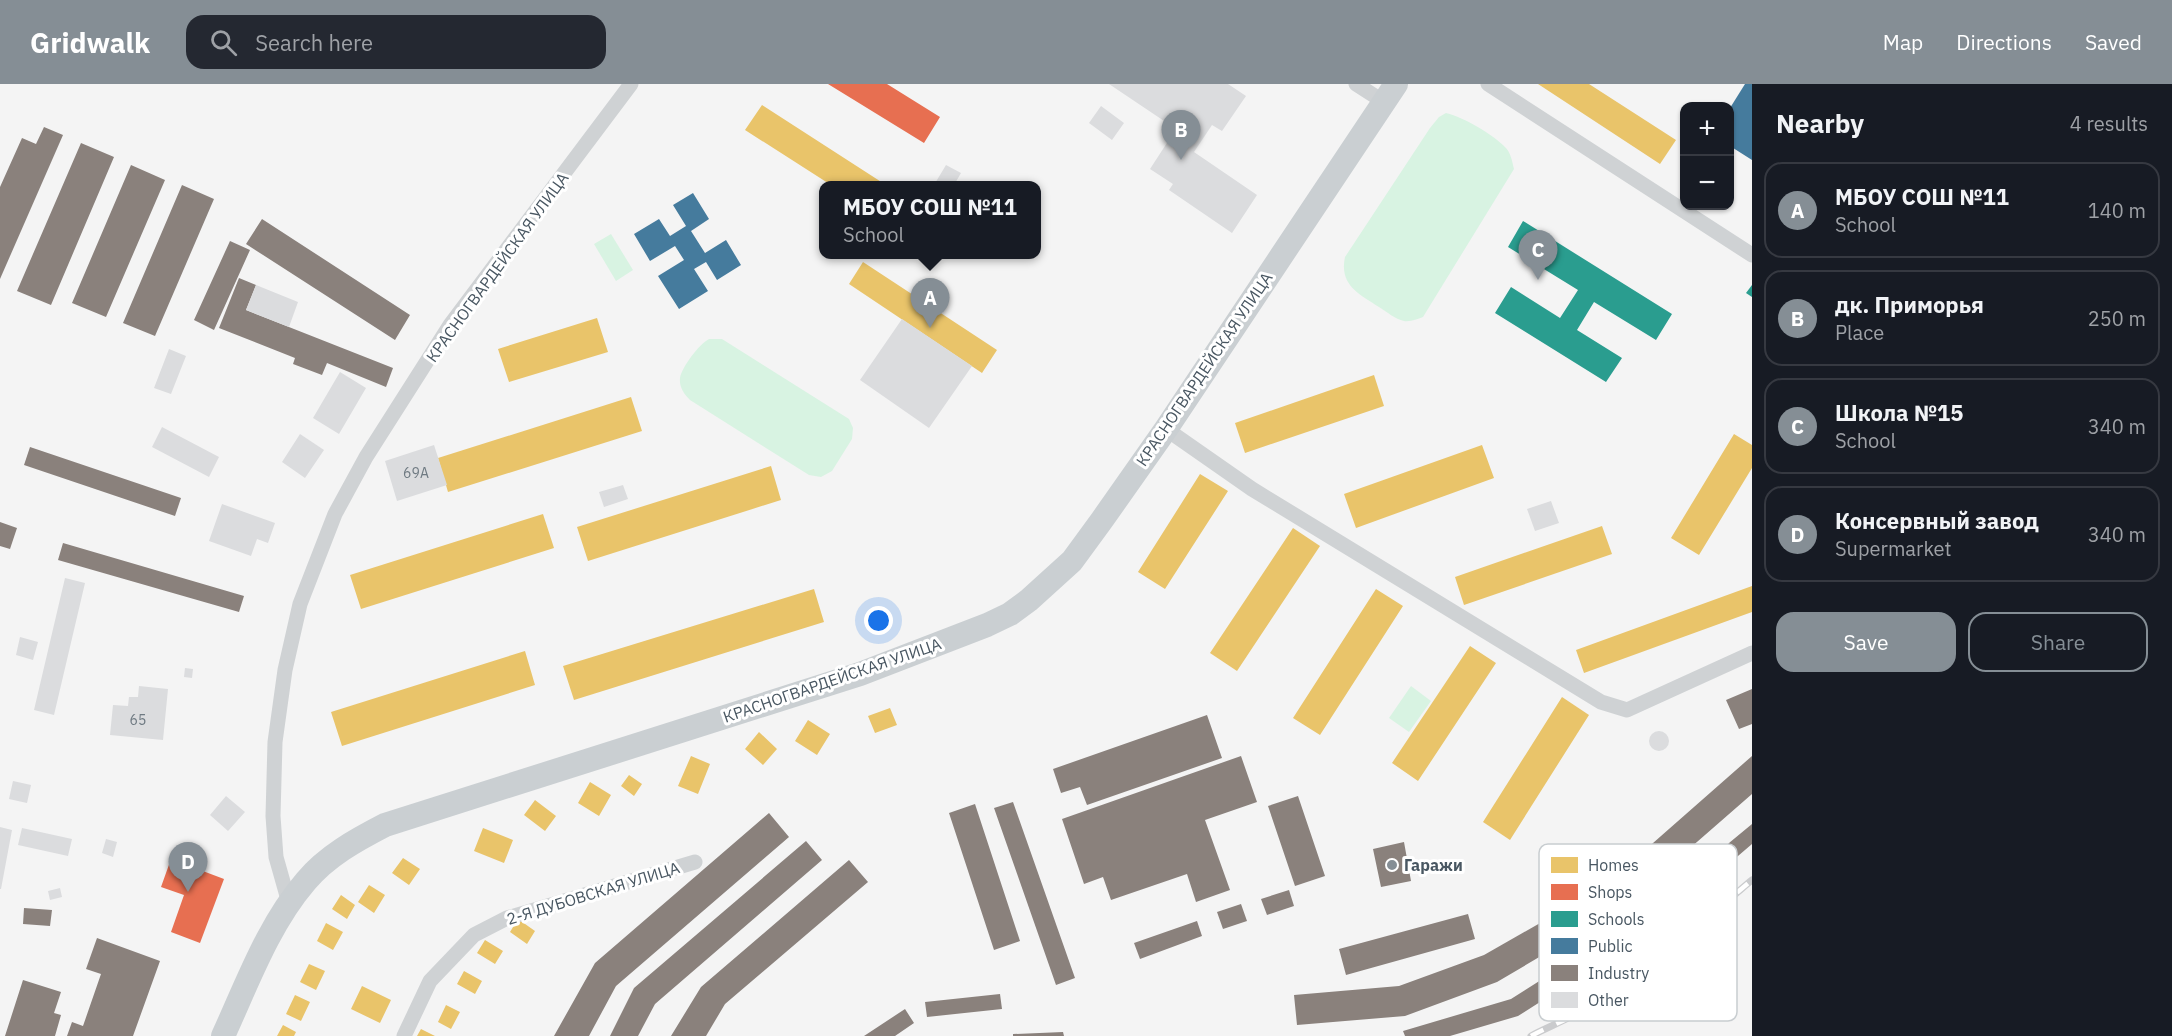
<!DOCTYPE html>
<meta charset="utf-8">
<style>
body{margin:0;font-family:"IBM Plex Sans",sans-serif;background:#242831;color:#f1f3f6}
.controls{position:absolute;right:18px;top:18px;display:grid;overflow:hidden;border-radius:12px;box-shadow:0 2px 4px #0004}
.controls button{width:54px;height:54px;display:grid;place-items:center;padding:0;border:0;border-bottom:2px solid #363941;background:#171b24;color:#f1f3f6;font:30px sans-serif}
.you{position:absolute;left:879px;top:537px;width:21px;height:21px;margin:-15px;border:4px solid #fff;border-radius:50%;background:#1a73e8;box-shadow:0 0 0 9px #1a73e833}
.badge{display:grid;place-items:center;width:39px;height:39px;border-radius:50%;background:#858e95;color:#fff;font-size:20px;font-weight:700}
.pin{position:absolute;translate:-50% -50px;filter:drop-shadow(0 2px 3px #0008)}
.pin::after{content:'';position:absolute;top:32px;width:21px;height:18px;background:inherit;clip-path:polygon(0 0,100% 0,50% 100%)}
.popup{position:absolute;left:819px;top:97px;width:222px;height:78px;box-sizing:border-box;display:grid;place-content:center;border-radius:12px;background:#171b24;filter:drop-shadow(0 2px 4px #0005);font-size:20px;white-space:nowrap;color:#9ea1a6}
.popup b{font-size:22px;color:#f1f3f6}
.popup::after{content:'';position:absolute;left:50%;top:100%;margin-left:-12px;border:12px solid transparent;border-top-color:#171b24}
.list{margin:0;padding:0;list-style:none}
h2{display:flex;justify-content:space-between;align-items:center;height:78px;margin:0;padding:0 24px;font-size:26px}
h2 small{font-size:20px;font-weight:400;color:#9ea1a6}
.list li{display:grid;grid-template-columns:39px 1fr auto;gap:18px;align-items:center;box-sizing:border-box;height:96px;margin:0 12px 12px;padding:0 12px;border:2px solid #363941;border-radius:18px}
.list b{display:block;font-size:22px;white-space:nowrap}
.list p{margin:0;font-size:20px;white-space:nowrap;color:#9ea1a6}
.list em{font-size:20px;font-style:normal;color:#9ea1a6}
.actions{display:flex;gap:12px;padding:18px 24px}
.actions a{flex:1;padding:14px 0;border:2px solid #858e95;border-radius:18px;text-align:center;font-size:21px;color:#858e95}
.actions .main{background:#858e95;color:#fff}
.icon{flex:none;width:33px;height:33px;fill:none;stroke:currentColor;stroke-width:2;stroke-linecap:round;stroke-linejoin:round}
.map{position:relative;flex:none;width:1752px;height:952px;overflow:hidden}
header{display:flex;align-items:center;gap:36px;box-sizing:border-box;height:84px;padding:0 30px;background:#858e95;color:#fff}
header strong{font-size:28px}
nav{display:flex;gap:33px;margin-inline-start:auto;font-size:21px}
.search{width:420px;height:54px;background:#242831;display:flex;align-items:center;gap:15px;box-sizing:border-box;padding:0 21px;border-radius:18px;color:#9ea1a6;font-size:22px}
main{display:flex}
aside{flex:1;background:#171b24}
.map>svg:first-child{display:block}
.green{fill:#d8f3e2}
.homes{fill:#e9c46a}
.shops{fill:#e76f51}
.schools{fill:#2a9d8f}
.public{fill:#457b9d}
.industry{fill:#8a817c}
.building{fill:#dbdcde}
.lines{fill:none;stroke-linecap:round;stroke-linejoin:round}
.street{stroke:#cfd2d4;stroke-width:15}
.primary{stroke:#cacfd2;stroke-width:24}
.rail-casing{stroke:#cacbcd;stroke-width:7}
.rail{stroke:#fff;stroke-width:4.5;stroke-dasharray:14;stroke-linecap:butt}
.poi-dot{fill:#858e95;stroke:#fff;stroke-width:2}
.labels{text-anchor:middle;stroke-width:6;stroke-linejoin:round;paint-order:stroke}
.number-label{font-size:14px;fill:#6f7a82}
.street-label{font-size:16px;fill:#495762;stroke:#fff}
.poi-label{font-size:16px;font-weight:bold;fill:#495762;stroke:#fff;text-anchor:start}
.key{fill:#fff;stroke:#c8cdd0;stroke-width:1.5}
.key-label{font-size:16px;fill:#495762}
</style>
<header>
<strong>Gridwalk</strong>
<div class="search"><svg class="icon" aria-label="search" viewBox="0 0 24 24"><circle cx="10" cy="10" r="6"/><path d="M15 15l6 6"/></svg>Search here</div>
<nav><a>Map</a><a>Directions</a><a>Saved</a></nav>
</header>
<main>
<div class="map">
<svg width="1752" height="952" viewBox="0 0 1752 952">
<rect width="100%" height="100%" fill="#f4f4f4"/>
<!-- green -->
<path class="green" d="M 1446,29 C 1465,34 1491,49 1505,63 C 1511,69 1512,77 1514,85 L 1423,233 C 1417,235 1411,238 1404,237 C 1395,235 1387,228 1379,223 C 1359,210 1339,201 1345,173 L 1430,44 L 1439,33 Z
M 611,150 L 633,186 L 616,197 L 594,160 Z
M 709,255 L 722,255 L 849,335 L 853,344 L 852,355 L 832,387 L 821,393 L 809,391 L 690,316 C 684,310 679,303 680,294 C 682,283 699,260 709,255 Z
M 1411,602 L 1431,617 L 1409,648 L 1389,634 Z"/>
<!-- homes -->
<path class="homes" d="M 1538,0 L 1589,0 L 1676,56 L 1660,80 Z
M 762,21 L 886,101 L 831,101 L 745,46 Z
M 863,178 L 997,266 L 982,289 L 849,200 Z
M 597,234 L 608,268 L 509,298 L 498,265 Z
M 1374,291 L 1384,322 L 1245,369 L 1235,339 Z
M 631,313 L 642,347 L 448,408 L 438,374 Z
M 1734,350 L 1752,361 L 1752,384 L 1699,471 L 1671,454 Z
M 1482,361 L 1494,394 L 1356,444 L 1344,410 Z
M 771,382 L 781,416 L 588,477 L 577,443 Z
M 1200,390 L 1228,407 L 1165,505 L 1138,488 Z
M 543,430 L 554,464 L 361,525 L 350,491 Z
M 1602,442 L 1612,470 L 1464,521 L 1455,493 Z
M 1293,444 L 1320,462 L 1237,587 L 1210,569 Z
M 1752,502 L 1752,528 L 1584,589 L 1576,566 Z
M 814,505 L 824,538 L 574,616 L 563,582 Z
M 1376,505 L 1403,522 L 1320,651 L 1293,634 Z
M 1470,562 L 1496,579 L 1418,697 L 1392,679 Z
M 525,567 L 535,601 L 342,662 L 331,628 Z
M 1562,613 L 1589,631 L 1510,756 L 1483,738 Z
M 890,624 L 897,641 L 875,649 L 868,632 Z
M 808,636 L 830,650 L 817,671 L 795,657 Z
M 759,648 L 777,665 L 763,681 L 745,665 Z
M 691,672 L 710,680 L 698,710 L 678,702 Z
M 629,691 L 642,700 L 634,712 L 621,702 Z
M 590,698 L 611,711 L 599,732 L 578,719 Z
M 535,716 L 556,732 L 545,747 L 524,731 Z
M 483,744 L 513,756 L 504,779 L 474,767 Z
M 403,774 L 420,785 L 409,801 L 392,789 Z
M 369,801 L 385,811 L 374,829 L 358,818 Z
M 341,811 L 355,821 L 347,835 L 332,825 Z
M 518,835 L 535,847 L 527,860 L 510,848 Z
M 326,839 L 343,848 L 333,866 L 317,857 Z
M 485,856 L 503,867 L 495,880 L 477,869 Z
M 309,880 L 325,887 L 316,906 L 300,898 Z
M 464,887 L 482,897 L 475,910 L 457,900 Z
M 362,902 L 391,916 L 380,939 L 351,925 Z
M 295,911 L 310,918 L 301,937 L 286,930 Z
M 446,921 L 460,928 L 451,945 L 438,938 Z
M 283,941 L 296,948 L 294,952 L 277,952 Z
M 421,945 L 435,952 L 417,952 Z"/>
<!-- shops -->
<path class="shops" d="M 828,0 L 887,0 L 940,33 L 924,59 Z
M 171,775 L 224,795 L 200,859 L 171,848 L 184,811 L 161,803 Z"/>
<!-- schools -->
<path class="schools" d="M 1523,137 L 1672,230 L 1656,256 L 1594,218 L 1577,246 L 1622,274 L 1606,298 L 1495,229 L 1511,203 L 1560,234 L 1578,206 L 1508,163 Z
M 1752,201 L 1752,213 L 1746,209 Z"/>
<!-- public -->
<path class="public" d="M 1745,0 L 1752,0 L 1752,76 L 1730,62 L 1730,46 L 1731,43 L 1730,42 L 1730,24 Z
M 693,109 L 709,135 L 691,147 L 705,169 L 726,156 L 741,181 L 717,196 L 706,178 L 694,185 L 708,207 L 679,225 L 658,192 L 684,176 L 675,162 L 650,177 L 634,150 L 659,135 L 670,152 L 686,142 L 673,121 Z"/>
<!-- industry -->
<path class="industry" d="M 44,43 L 63,51 L 0,195 L 0,103 L 22,54 L 36,60 Z
M 81,59 L 114,73 L 51,221 L 17,207 Z
M 131,81 L 165,96 L 106,233 L 72,219 Z
M 182,101 L 214,115 L 155,252 L 123,239 Z
M 262,135 L 410,231 L 395,256 L 246,160 Z
M 230,157 L 250,166 L 214,246 L 194,236 Z
M 239,194 L 256,201 L 246,226 L 393,284 L 386,303 L 327,279 L 322,291 L 293,280 L 295,274 L 219,244 Z
M 30,363 L 181,414 L 175,432 L 24,381 Z
M 0,438 L 17,444 L 10,465 L 0,462 Z
M 63,459 L 244,512 L 239,528 L 58,476 Z
M 1752,605 L 1752,640 L 1739,645 L 1726,616 Z
M 1207,631 L 1222,674 L 1087,721 L 1080,703 L 1061,709 L 1053,685 Z
M 1241,672 L 1257,718 L 1205,736 L 1230,806 L 1196,818 L 1187,790 L 1111,816 L 1103,793 L 1084,800 L 1062,735 Z
M 1752,672 L 1752,710 L 1619,826 L 1497,898 L 1405,932 L 1297,941 L 1294,911 L 1399,902 L 1484,871 L 1603,803 Z
M 1298,712 L 1325,792 L 1295,802 L 1268,722 Z
M 1013,718 L 1075,894 L 1056,901 L 994,724 Z
M 975,720 L 1020,857 L 994,866 L 949,729 Z
M 769,729 L 789,753 L 616,902 L 589,952 L 554,952 L 595,879 Z
M 1752,740 L 1752,760 L 1648,849 L 1518,932 L 1450,952 L 1405,952 L 1403,947 L 1511,915 L 1637,835 Z
M 806,757 L 822,776 L 655,920 L 638,952 L 610,952 L 634,904 Z
M 1404,758 L 1411,797 L 1381,803 L 1373,765 Z
M 849,776 L 868,798 L 725,920 L 706,952 L 671,952 L 701,903 Z
M 1289,806 L 1294,822 L 1267,831 L 1261,815 Z
M 1241,820 L 1247,837 L 1223,845 L 1217,828 Z
M 24,824 L 52,826 L 50,842 L 23,840 Z
M 1468,830 L 1475,855 L 1346,891 L 1339,865 Z
M 1197,837 L 1202,852 L 1140,875 L 1134,859 Z
M 97,854 L 160,877 L 133,952 L 67,952 L 72,938 L 83,942 L 101,890 L 86,885 Z
M 23,896 L 61,908 L 54,929 L 61,931 L 55,952 L 5,952 Z
M 1000,910 L 1002,925 L 927,933 L 925,918 Z
M 905,925 L 914,939 L 895,952 L 864,952 Z
M 1063,948 L 1064,952 L 1013,952 L 1013,950 Z"/>
<!-- building -->
<path class="building" d="M 1109,0 L 1228,0 L 1246,12 L 1222,47 L 1212,41 L 1194,68 L 1257,111 L 1232,149 L 1169,106 L 1173,100 L 1150,85 L 1176,45 Z
M 1101,22 L 1124,39 L 1112,56 L 1089,39 Z
M 946,81 L 961,89 L 954,101 L 934,101 Z
M 256,201 L 298,218 L 289,243 L 246,226 Z
M 902,235 L 972,282 L 929,344 L 860,296 Z
M 169,265 L 186,272 L 171,310 L 154,304 Z
M 340,288 L 366,304 L 339,350 L 313,334 Z
M 162,343 L 219,373 L 209,393 L 152,363 Z
M 300,350 L 324,366 L 305,394 L 282,378 Z
M 434,361 L 447,401 L 397,417 L 385,377 Z
M 623,401 L 628,415 L 604,423 L 599,408 Z
M 1551,417 L 1559,439 L 1535,447 L 1527,425 Z
M 222,420 L 275,439 L 268,459 L 257,455 L 251,472 L 209,457 Z
M 65,494 L 85,499 L 54,631 L 34,626 Z
M 20,553 L 38,558 L 33,576 L 16,571 Z
M 185,584 L 193,585 L 192,594 L 184,593 Z
M 139,602 L 168,605 L 163,656 L 110,651 L 113,621 L 128,622 L 129,613 L 138,613 Z
M1649 657a10 10 0 1 1 20 0a10 10 0 1 1-20 0Z
M 13,697 L 31,701 L 27,719 L 9,715 Z
M 226,712 L 245,728 L 228,747 L 210,731 Z
M 0,743 L 12,746 L 1,805 L 0,805 Z
M 22,744 L 72,755 L 68,772 L 18,761 Z
M 106,755 L 117,758 L 113,773 L 102,769 Z
M 60,804 L 62,813 L 50,816 L 48,807 Z"/>
<g class="lines">
<!-- street -->
<path class="street" d="M 1356,0 L 1384,18
M 1488,0 L 1752,171
M 1166,345 L 1252,405 L 1601,618 L 1627,626 L 1752,569
M 289,819 L 276,773 L 273,732 L 275,658 L 285,586 L 300,520 L 335,430 L 366,373 L 450,241 L 631,0
M 404,952 L 430,897 L 474,851 L 507,834 L 695,778"/>
<!-- primary -->
<path class="primary" d="M 223,952 C 247,900 268,841 306,797 C 327,772 356,756 385,741 L 860,590 L 987,541 L 1010,530 L 1029,516 L 1072,477 L 1102,436 L 1166,345 L 1396,0"/>
<!-- rail casing -->
<g class="rail-casing">
<path id="rail" d="M 1531,952 C 1544,945 1559,939 1572,932 C 1637,894 1695,844 1752,796"/>
</g>
<!-- rail -->
<use href="#rail" class="rail"/>
</g>
<!-- markers -->
<circle class="poi-dot" cx="1392" cy="781" r="6"/>
<g class="labels">
<!-- number labels -->
<g class="number-label">
<text x="416" y="394">69А</text>
<text x="138" y="641">65</text>
</g>
<!-- street labels -->
<g class="street-label">
<text transform="translate(497 183) rotate(-54)" y="6">КРАСНОГВАРДЕЙСКАЯ УЛИЦА</text>
<text transform="translate(1204 285) rotate(-56)" y="6">КРАСНОГВАРДЕЙСКАЯ УЛИЦА</text>
<text transform="translate(832 596) rotate(-19)" y="6">КРАСНОГВАРДЕЙСКАЯ УЛИЦА</text>
<text transform="translate(593 809) rotate(-17)" y="6">2-Я ДУБОВСКАЯ УЛИЦА</text>
</g>
<!-- poi labels -->
<g class="poi-label">
<text x="1404" y="787">Гаражи</text>
</g>
</g>
<!-- legend -->
<rect x="1539" y="760" width="198" height="177" rx="9" class="key"/>
<rect x="1551" y="773" width="27" height="16" fill="#e9c46a"/>
<rect x="1551" y="800" width="27" height="16" fill="#e76f51"/>
<rect x="1551" y="827" width="27" height="16" fill="#2a9d8f"/>
<rect x="1551" y="854" width="27" height="16" fill="#457b9d"/>
<rect x="1551" y="881" width="27" height="16" fill="#8a817c"/>
<rect x="1551" y="908" width="27" height="16" fill="#dbdcde"/>
<g class="key-label">
<text x="1588" y="787">Homes</text>
<text x="1588" y="814">Shops</text>
<text x="1588" y="841">Schools</text>
<text x="1588" y="868">Public</text>
<text x="1588" y="895">Industry</text>
<text x="1588" y="922">Other</text>
</g>
</svg>
<div class="controls">
<button>+</button>
<button>−</button>
</div>
<div class="you"></div>
<div class="pin badge" style="left:930px;top:244px">A</div>
<div class="popup"><b>МБОУ СОШ №11</b>School</div>
<div class="pin badge" style="left:1181px;top:76px">B</div>
<div class="pin badge" style="left:1538px;top:196px">C</div>
<div class="pin badge" style="left:188px;top:808px">D</div>
</div>
<aside>
<h2>Nearby<small>4 results</small></h2>
<ul class="list">
<li><span class="badge">A</span><div><b>МБОУ СОШ №11</b><p>School</p></div><em>140 m</em></li>
<li><span class="badge">B</span><div><b>дк. Приморья</b><p>Place</p></div><em>250 m</em></li>
<li><span class="badge">C</span><div><b>Школа №15</b><p>School</p></div><em>340 m</em></li>
<li><span class="badge">D</span><div><b>Консервный завод</b><p>Supermarket</p></div><em>340 m</em></li>
</ul>
<div class="actions"><a class="main">Save</a><a>Share</a></div>
</aside>
</main>
